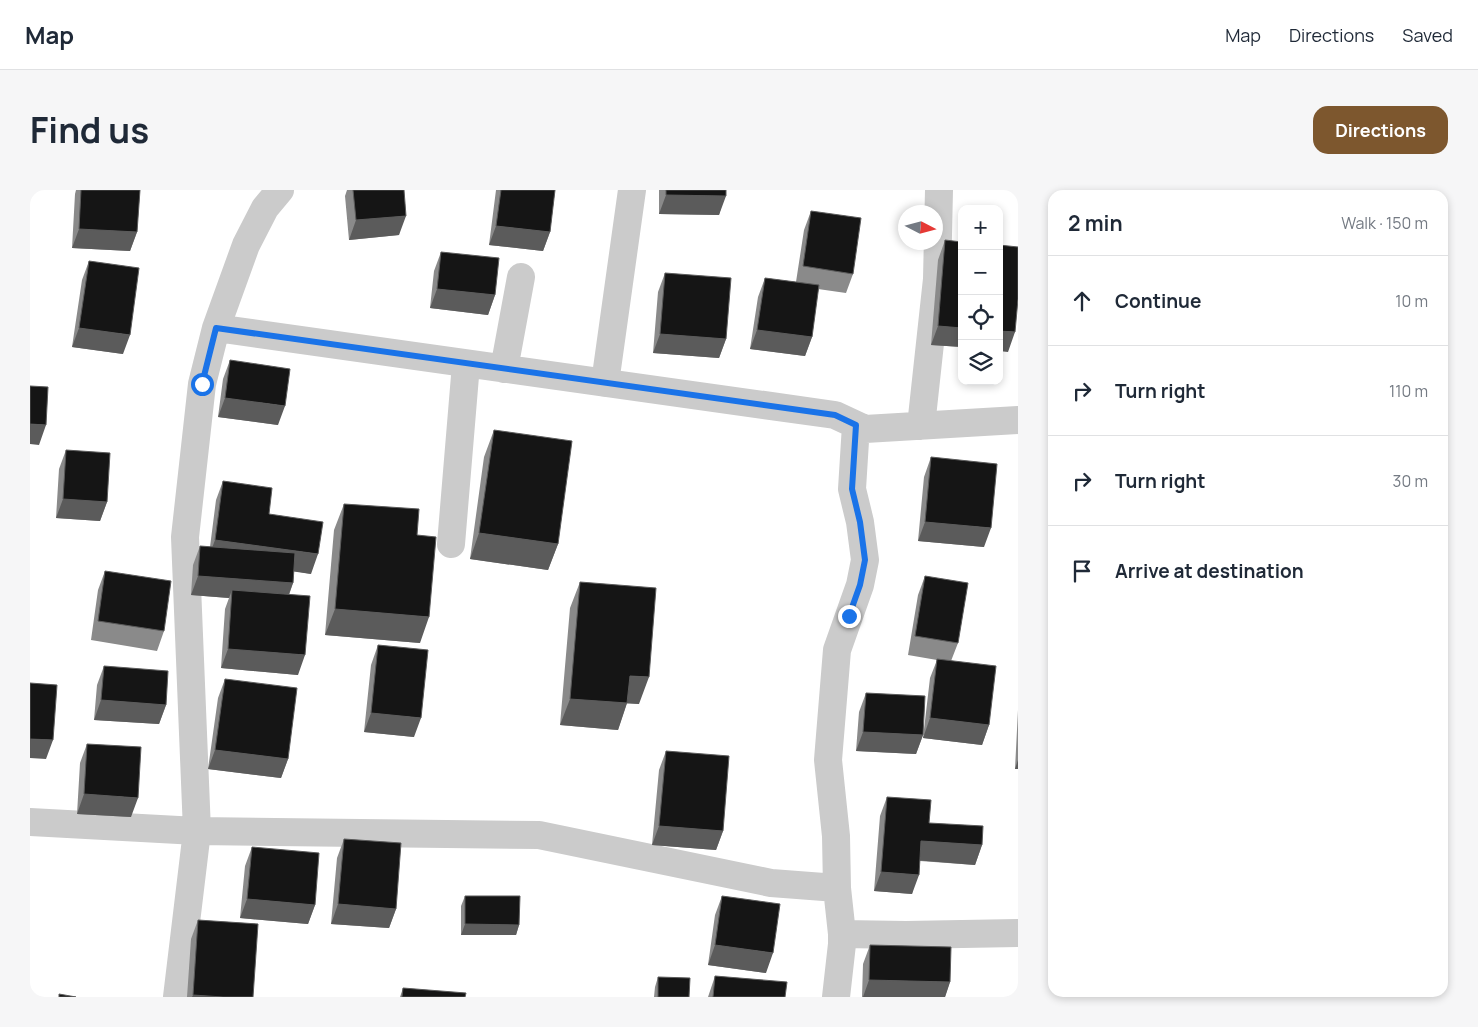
<!DOCTYPE html>
<meta charset="utf-8">
<style>
body{margin:0;font-family:Manrope,sans-serif;background:#f6f6f7;color:#1f2937}
.controls{position:absolute;right:15px;top:15px;display:grid;overflow:hidden;border-radius:10px;box-shadow:0 2px 8px #0003}
.controls button{width:45px;height:45px;display:grid;place-items:center;padding:0;border:0;border-bottom:1px solid #e0e1e3;background:#fff;color:#1f2937;font:25px sans-serif}
.compass{position:absolute;left:868px;top:15px;width:45px;height:45px;border-radius:50%;background:#fff;box-shadow:0 2px 8px #0003;rotate:96deg}
.stop{position:absolute;width:15px;height:15px;margin:-11px;border:4px solid #1a73e8;border-radius:50%;background:#fff}
.stop.end{background:#1a73e8;border-color:#fff;box-shadow:0 1px 5px #0008}
.list{margin:0;padding:0;list-style:none}
h2{display:flex;justify-content:space-between;align-items:center;height:65px;margin:0;padding:0 20px;font-size:21px}
h2 small{font-size:16px;font-weight:400;color:#747a83}
.list li{display:grid;grid-template-columns:32px 1fr auto;gap:15px;align-items:center;box-sizing:border-box;height:90px;padding:0 20px;border-top:1px solid #e0e1e3}
.list b{display:block;font-size:19px;white-space:nowrap}
.list em{font-size:16px;font-style:normal;color:#747a83}
.icon{flex:none;width:28px;height:28px;fill:none;stroke:currentColor;stroke-width:2;stroke-linecap:round;stroke-linejoin:round}
.map{position:relative;flex:none;width:988px;height:807px;overflow:hidden;border-radius:15px}
header{display:flex;align-items:center;gap:30px;box-sizing:border-box;height:70px;padding:0 25px;background:#fff;border-bottom:1px solid #e0e1e3}
header strong{font-size:24px}
nav{display:flex;gap:28px;margin-inline-start:auto;font-size:18px}
.intro{display:flex;align-items:center;justify-content:space-between;box-sizing:border-box;height:120px;padding:0 30px}
h1{margin:0;font-size:35px}
.button{padding:12px 22px;border-radius:15px;background:#7d572e;color:#fff;font-size:18px;font-weight:700}
main{display:flex;gap:30px;padding:0 30px}
aside{flex:1;background:#fff;border-radius:15px;box-shadow:0 2px 8px #0003}
.map>svg:first-child{display:block}
.lines{fill:none;stroke-linecap:round;stroke-linejoin:round}
.minor{stroke:#cbcbcb;stroke-width:28}
.wall{fill:#8a8a8a}
.shaded-wall{fill:#5b5b5b}
.building{fill:#151515;stroke:#5b5b5b}
.route{stroke:#1a73e8;stroke-width:6}
</style>
<header>
<strong>Map</strong>
<nav><a>Map</a><a>Directions</a><a>Saved</a></nav>
</header>
<div class="intro"><h1>Find us</h1><a class="button">Directions</a></div>
<main>
<div class="map">
<svg width="988" height="807" viewBox="0 0 988 807">
<rect width="100%" height="100%" fill="#fff"/>
<g class="lines">
<!-- minor -->
<path class="minor" d="M 186,138 L 805,225 L 835,239 L 988,230
M 474,179 L 491,87
M 575,193 L 602,0
M 891,236 L 907,89 L 909,0
M 421,354 L 436,174
M 0,632 L 167,641 L 509,645 L 741,693 L 807,698 L 812,744 L 876,745 L 988,743
M 807,698 L 806,646 L 798,570 L 807,460 L 830,395 L 835,370 L 830,332 L 822,299 L 826,235
M 147,807 L 167,641 L 155,347 L 172,194 L 186,138 L 216,55 L 235,18 L 250,0
M 806,807 L 812,754 L 812,744"/>
</g>
<!-- wall -->
<path class="wall" d="M 46,0 L 110,0 L 107,42 L 100,61 L 42,58 L 45,4 Z
M 317,0 L 374,0 L 369,45 L 319,50 L 315,6 Z
M 466,0 L 525,0 L 520,42 L 513,61 L 459,55 Z
M 629,0 L 696,0 L 689,25 L 629,24 Z
M 781,21 L 823,84 L 816,103 L 788,99 L 782,147 L 775,166 L 720,159 L 728,107 L 735,88 L 766,92 L 774,40 Z
M 915,50 L 932,157 L 901,155 L 908,70 Z
M 411,62 L 465,105 L 458,125 L 400,118 L 404,81 Z
M 59,71 L 93,164 L 42,157 L 52,90 Z
M 635,83 L 696,149 L 689,168 L 623,163 L 628,102 Z
M 200,170 L 248,235 L 188,227 L 193,189 Z
M 464,240 L 528,354 L 518,380 L 440,369 L 454,267 Z
M 36,260 L 77,312 L 70,331 L 26,328 L 29,279 Z
M 901,267 L 954,357 L 888,351 L 894,287 Z
M 193,291 L 239,324 L 281,384 L 264,381 L 263,393 L 259,405 L 268,485 L 191,478 L 195,419 L 199,408 L 161,405 L 163,375 L 170,356 L 180,357 L 186,310 Z
M 314,314 L 387,345 L 390,453 L 295,445 L 304,340 Z
M 75,381 L 134,441 L 127,461 L 61,450 L 68,400 Z
M 895,386 L 928,453 L 921,471 L 959,535 L 952,555 L 893,548 L 900,488 L 907,470 L 878,465 L 888,405 Z
M 550,392 L 609,514 L 597,513 L 588,540 L 530,535 L 540,418 Z
M 348,455 L 384,547 L 334,542 L 341,475 Z
M 74,476 L 136,515 L 129,534 L 64,530 L 67,495 Z
M 195,489 L 258,569 L 251,588 L 178,579 L 188,508 Z
M 836,503 L 893,545 L 886,564 L 826,561 L 829,522 Z
M 988,520 L 988,579 L 985,579 Z
M 57,554 L 101,627 L 47,624 L 50,573 Z
M 636,561 L 693,641 L 686,660 L 622,655 L 629,580 Z
M 857,607 L 899,633 L 952,655 L 945,675 L 890,671 L 882,704 L 844,701 L 850,626 Z
M 314,649 L 366,719 L 359,738 L 301,734 L 307,668 Z
M 222,657 L 285,715 L 278,734 L 210,728 L 215,676 Z
M 435,706 L 489,735 L 486,745 L 431,745 L 431,716 Z
M 692,706 L 736,783 L 678,775 L 685,725 Z
M 168,730 L 223,807 L 157,807 L 161,749 Z
M 840,755 L 920,792 L 915,807 L 832,807 L 833,774 Z
M 685,786 L 755,807 L 678,807 Z
M 628,787 L 659,807 L 624,807 L 625,797 Z
M 373,798 L 435,807 L 370,807 Z"/>
<!-- shaded-wall -->
<path class="shaded-wall" d="M 636,5 L 696,6 L 689,25 L 629,24 Z
M 376,26 L 369,45 L 319,50 L 326,30 Z
M 466,36 L 520,42 L 513,61 L 459,55 Z
M 49,39 L 107,42 L 100,61 L 42,58 Z
M 407,99 L 465,105 L 458,125 L 400,118 Z
M 908,136 L 932,138 L 932,157 L 901,155 Z
M 49,138 L 100,145 L 93,164 L 42,157 Z
M 727,140 L 782,147 L 775,166 L 720,159 Z
M 969,141 L 985,142 L 978,162 L 969,161 Z
M 630,144 L 696,149 L 689,168 L 623,163 Z
M 195,208 L 255,216 L 248,235 L 188,227 Z
M 0,234 L 16,235 L 9,255 L 0,254 Z
M 33,309 L 77,312 L 70,331 L 26,328 Z
M 895,332 L 961,338 L 954,357 L 888,351 Z
M 449,343 L 528,354 L 518,380 L 440,369 Z
M 185,350 L 288,364 L 281,384 L 178,369 Z
M 168,386 L 263,393 L 256,412 L 202,400 L 199,408 L 161,405 Z
M 305,419 L 399,427 L 390,453 L 295,445 Z
M 198,459 L 275,465 L 268,485 L 191,478 Z
M 600,486 L 619,487 L 609,514 L 590,513 Z
M 540,509 L 597,513 L 588,540 L 530,535 Z
M 71,510 L 136,515 L 129,534 L 64,530 Z
M 341,523 L 391,528 L 384,547 L 334,542 Z
M 900,528 L 959,535 L 952,555 L 893,548 Z
M 833,542 L 893,545 L 886,564 L 826,561 Z
M 0,549 L 23,550 L 16,569 L 0,568 Z
M 185,560 L 258,569 L 251,588 L 178,579 Z
M 988,570 L 988,579 L 985,579 Z
M 54,604 L 108,608 L 101,627 L 47,624 Z
M 629,636 L 693,641 L 686,660 L 622,655 Z
M 891,651 L 952,655 L 945,675 L 884,670 Z
M 851,682 L 889,685 L 882,704 L 844,701 Z
M 217,709 L 285,715 L 278,734 L 210,728 Z
M 308,714 L 366,719 L 359,738 L 301,734 Z
M 435,734 L 489,735 L 486,745 L 431,745 Z
M 685,755 L 743,763 L 736,783 L 678,775 Z
M 839,790 L 920,792 L 915,807 L 833,807 Z
M 163,805 L 193,807 L 162,807 Z"/>
<!-- building -->
<path class="building" d="M 51,0 L 110,0 L 107,42 L 49,39 Z
M 323,0 L 374,0 L 376,26 L 326,30 Z
M 471,0 L 525,0 L 520,42 L 466,36 Z
M 636,0 L 696,0 L 696,6 L 636,5 Z
M 781,21 L 831,28 L 823,84 L 773,76 Z
M 915,50 L 932,52 L 932,138 L 908,136 Z
M 969,55 L 988,57 L 988,109 L 985,142 L 969,141 Z
M 411,62 L 469,68 L 465,105 L 407,99 Z
M 59,71 L 109,78 L 100,145 L 49,138 Z
M 635,83 L 701,88 L 696,149 L 630,144 Z
M 735,88 L 789,95 L 782,147 L 727,140 Z
M 200,170 L 260,179 L 255,216 L 195,208 Z
M 0,196 L 18,197 L 16,235 L 0,234 Z
M 464,240 L 542,251 L 528,354 L 449,343 Z
M 36,260 L 80,263 L 77,312 L 33,309 Z
M 901,267 L 967,274 L 961,338 L 895,332 Z
M 193,291 L 242,298 L 239,324 L 293,332 L 288,364 L 185,350 Z
M 314,314 L 389,319 L 387,345 L 406,347 L 399,427 L 305,419 Z
M 170,356 L 265,363 L 263,393 L 168,386 Z
M 75,381 L 141,391 L 134,441 L 68,431 Z
M 895,386 L 938,393 L 928,453 L 885,446 Z
M 550,392 L 626,398 L 619,487 L 600,486 L 597,513 L 540,509 Z
M 202,400 L 280,406 L 275,465 L 198,459 Z
M 348,455 L 398,460 L 391,528 L 341,523 Z
M 907,469 L 966,476 L 959,535 L 900,528 Z
M 74,476 L 138,481 L 136,515 L 71,510 Z
M 195,489 L 267,498 L 258,569 L 185,560 Z
M 0,493 L 27,495 L 23,550 L 0,549 Z
M 836,503 L 895,506 L 893,545 L 833,542 Z
M 57,554 L 111,557 L 108,608 L 54,604 Z
M 636,561 L 699,566 L 693,641 L 629,636 Z
M 857,607 L 901,610 L 899,633 L 953,636 L 952,655 L 891,651 L 889,685 L 851,682 Z
M 314,649 L 371,653 L 366,719 L 308,714 Z
M 222,657 L 289,663 L 285,715 L 217,709 Z
M 435,706 L 490,706 L 489,735 L 435,734 Z
M 692,706 L 750,714 L 743,763 L 685,755 Z
M 168,730 L 228,734 L 223,807 L 193,807 L 163,805 Z
M 840,755 L 921,757 L 920,792 L 839,790 Z
M 685,786 L 757,792 L 755,807 L 683,807 Z
M 628,787 L 660,788 L 659,807 L 628,807 Z
M 373,798 L 436,803 L 435,807 L 372,807 Z
M 29,804 L 46,807 L 29,807 Z"/>
<g class="lines">
<!-- route -->
<path class="route" d="M 172,194 L 186,138 L 805,225 L 826,235 L 822,299 L 830,332 L 835,370 L 830,395 L 819,426"/>
</g>
</svg>
<div class="controls">
<button>+</button>
<button>−</button>
<button><svg class="icon" aria-label="locate" viewBox="0 0 24 24"><circle cx="12" cy="12" r="6"/><path d="M12 2v4M12 18v4M2 12h4M18 12h4"/></svg></button>
<button><svg class="icon" aria-label="layers" viewBox="0 0 24 24"><path d="M12 4l9 5-9 5-9-5zM3 14l9 5 9-5"/></svg></button>
</div>
<svg class="compass" viewBox="-18 -18 36 36"><path d="M0-13l5 13h-10z" fill="#e53935"/><path d="M0 13l5-13h-10z" fill="#747a83"/></svg>
<div class="stop" style="left:172px;top:194px"></div>
<div class="stop end" style="left:819px;top:426px"></div>
</div>
<aside>
<h2>2 min<small>Walk · 150 m</small></h2>
<ul class="list">
<li><svg class="icon" aria-label="ahead" viewBox="0 0 24 24"><path d="M12 20V5M6 11l6-6 6 6"/></svg><div><b>Continue</b></div><em>10 m</em></li>
<li><svg class="icon" aria-label="right" viewBox="0 0 24 24"><path d="M7 20v-9h11M14 6l5 5-5 5"/></svg><div><b>Turn right</b></div><em>110 m</em></li>
<li><svg class="icon" aria-label="right" viewBox="0 0 24 24"><path d="M7 20v-9h11M14 6l5 5-5 5"/></svg><div><b>Turn right</b></div><em>30 m</em></li>
<li><svg class="icon" aria-label="arrive" viewBox="0 0 24 24"><path d="M6 21V4h12l-3 4 3 4H6"/></svg><div><b>Arrive at destination</b></div></li>
</ul>
</aside>
</main>
